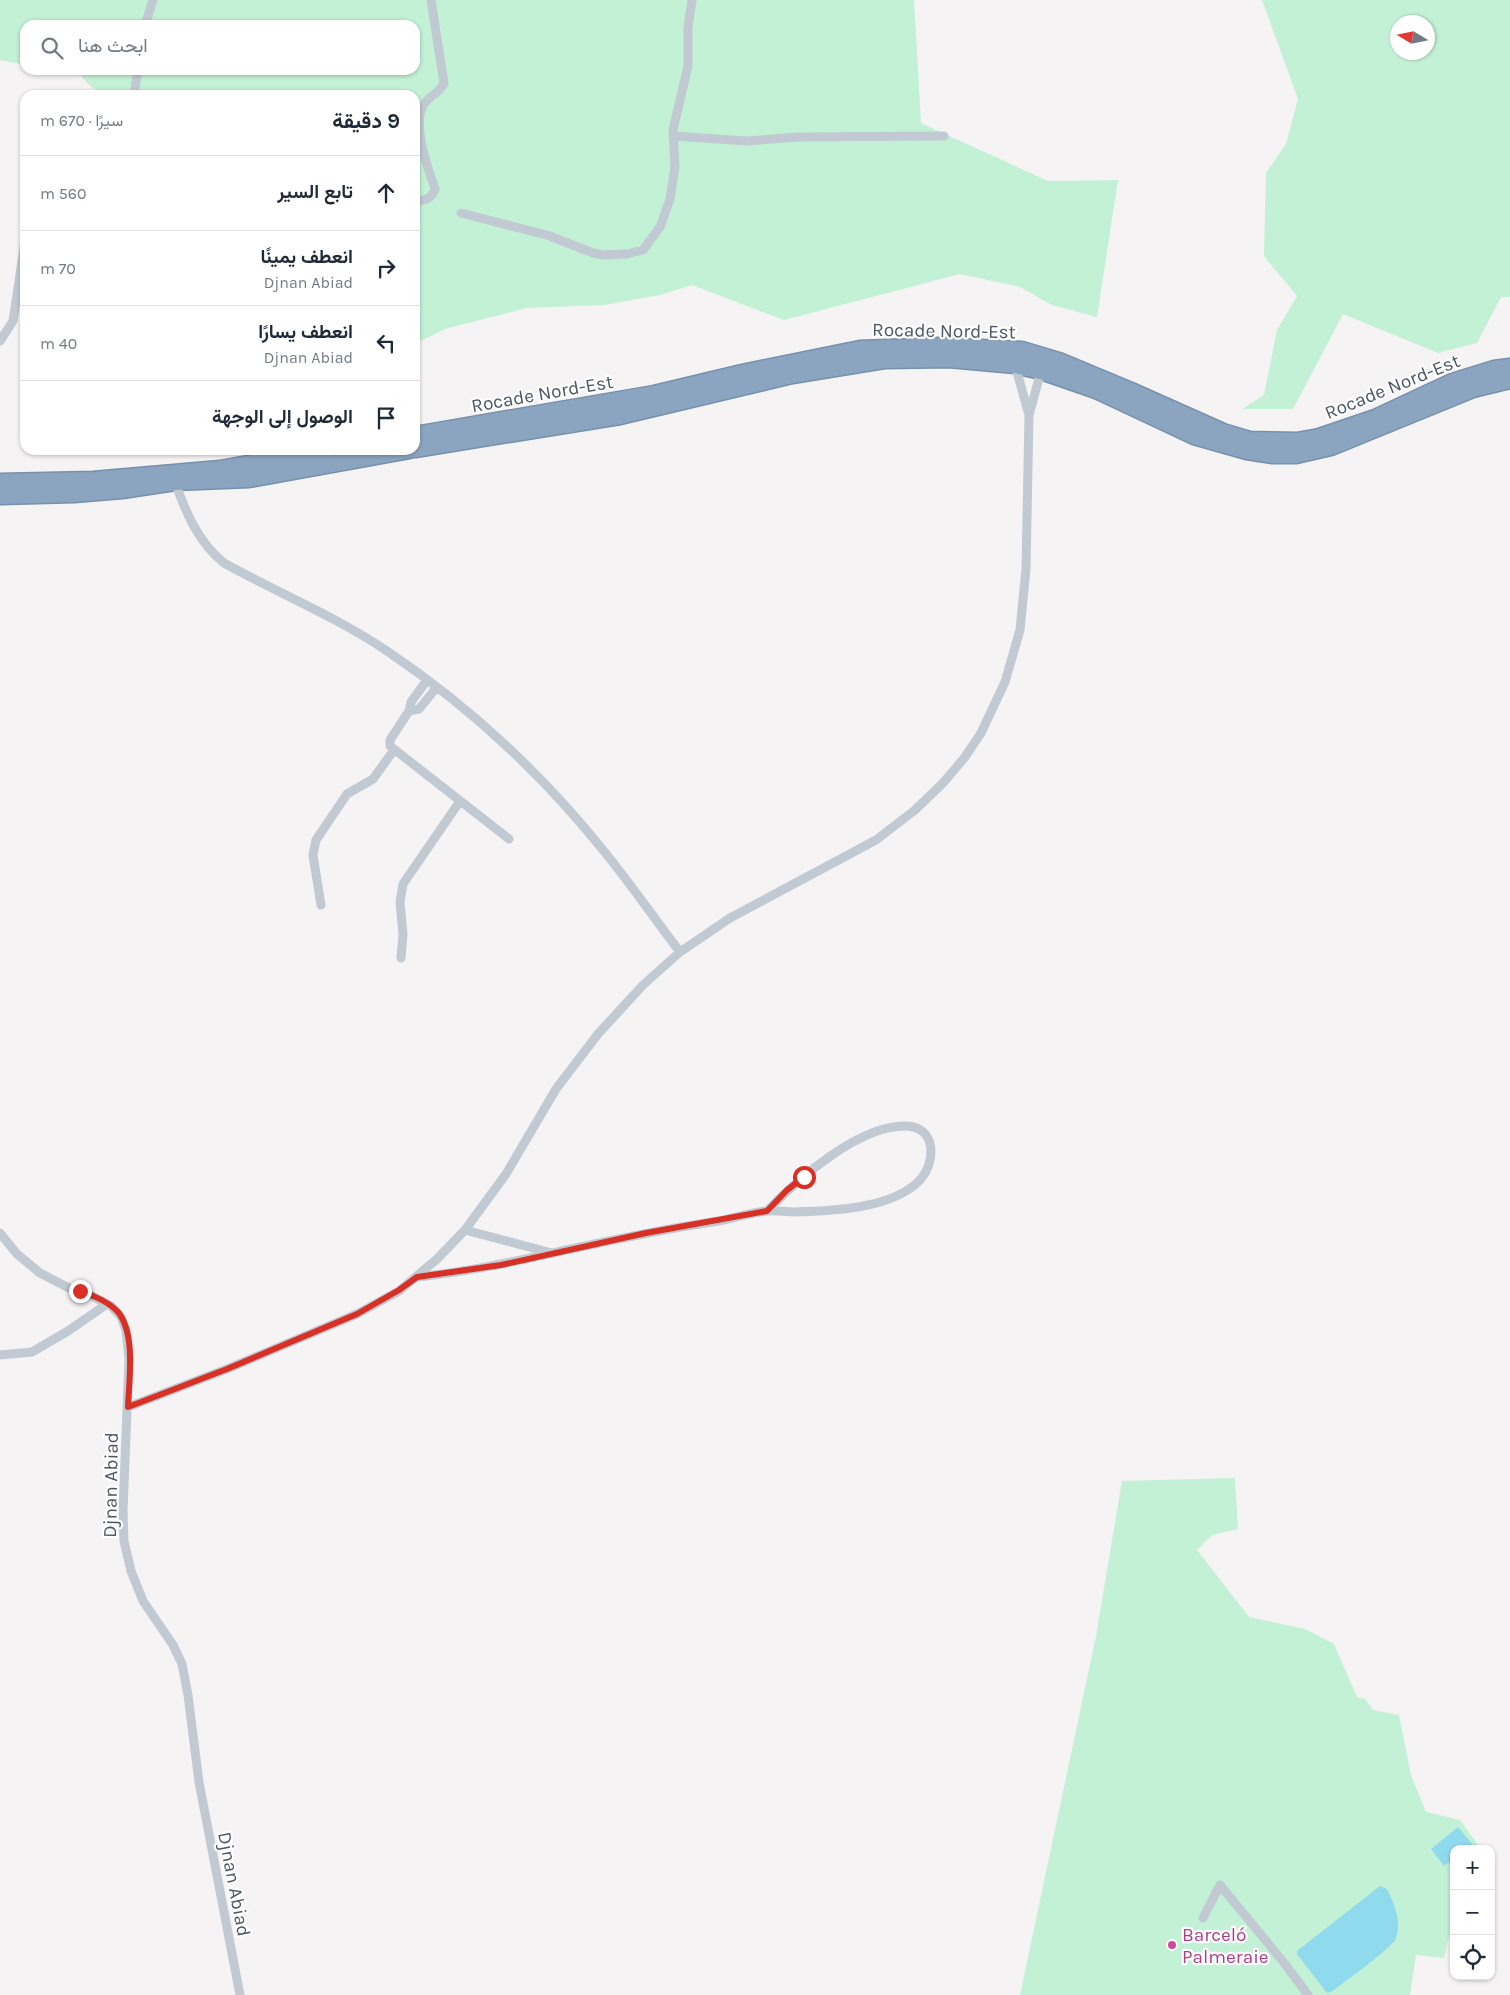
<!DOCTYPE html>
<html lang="ar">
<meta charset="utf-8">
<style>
body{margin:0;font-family:Karla,Vazirmatn,sans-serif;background:#f2f2f3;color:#1f2937;direction:rtl}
.controls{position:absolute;right:15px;bottom:15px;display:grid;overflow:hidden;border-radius:10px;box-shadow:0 1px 4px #0004}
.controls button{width:45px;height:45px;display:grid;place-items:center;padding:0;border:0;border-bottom:1px solid #e0e1e3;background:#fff;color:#1f2937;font:25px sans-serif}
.compass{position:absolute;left:1390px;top:15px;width:45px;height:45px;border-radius:50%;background:#fff;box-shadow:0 1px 4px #0004;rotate:280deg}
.stop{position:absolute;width:15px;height:15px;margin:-11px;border:4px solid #d93025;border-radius:50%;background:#fff}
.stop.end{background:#d93025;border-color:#fff;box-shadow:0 1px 5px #0008}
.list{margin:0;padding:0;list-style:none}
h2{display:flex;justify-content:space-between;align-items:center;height:65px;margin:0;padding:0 20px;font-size:21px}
h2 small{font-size:16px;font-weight:400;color:#747a83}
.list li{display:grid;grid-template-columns:32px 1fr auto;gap:15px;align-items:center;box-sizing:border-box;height:75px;padding:0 20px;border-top:1px solid #e0e1e3}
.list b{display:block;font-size:19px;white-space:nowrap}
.list p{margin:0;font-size:16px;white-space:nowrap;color:#747a83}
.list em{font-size:16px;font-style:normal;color:#747a83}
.icon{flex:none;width:28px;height:28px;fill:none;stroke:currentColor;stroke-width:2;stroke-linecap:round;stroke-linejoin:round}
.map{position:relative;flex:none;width:1510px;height:1995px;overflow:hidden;direction:ltr}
.search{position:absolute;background:#fff;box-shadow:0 1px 4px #0004;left:20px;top:20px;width:400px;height:55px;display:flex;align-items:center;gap:12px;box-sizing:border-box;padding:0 18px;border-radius:15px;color:#747a83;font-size:19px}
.panel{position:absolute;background:#fff;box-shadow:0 1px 4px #0004;left:20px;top:90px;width:400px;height:365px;border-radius:15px;direction:rtl}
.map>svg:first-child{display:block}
.green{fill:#c3f1d5;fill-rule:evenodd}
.water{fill:#90daee}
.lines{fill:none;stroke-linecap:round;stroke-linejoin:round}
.highway-casing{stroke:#7690ad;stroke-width:19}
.street{stroke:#c1cad2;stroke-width:9}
.highway{stroke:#8ba5c1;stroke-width:16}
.route{stroke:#d93025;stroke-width:6}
.hotel-dot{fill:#d1479c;stroke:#fff;stroke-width:2}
.labels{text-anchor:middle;stroke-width:4.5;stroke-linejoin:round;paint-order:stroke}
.street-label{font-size:19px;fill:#4a5661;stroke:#fff}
.hotel-label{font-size:19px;fill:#b23c85;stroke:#fff;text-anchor:start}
</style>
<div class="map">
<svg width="1510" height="1995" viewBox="0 0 1510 1995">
<rect width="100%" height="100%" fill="#f5f3f3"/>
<!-- green -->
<path class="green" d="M 0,0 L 914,0 L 921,123 L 1048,181 L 1118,180 L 1097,317 L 1052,305 L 1020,287 L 960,274 L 784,320 L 692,285 L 660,295 L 604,305 L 526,308 L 445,329 L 415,344 L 415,95 L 112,95 C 97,92 90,88 81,75 L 55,70 L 415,70 L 415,25 L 25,25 L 25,65 L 0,60 Z
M 1262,0 L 1510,0 L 1510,297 L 1501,297 L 1477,343 L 1438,353 L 1343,314 L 1293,409 L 1242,409 L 1264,395 L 1277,330 L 1297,296 L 1264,256 L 1266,173 L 1286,144 L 1298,99 ZM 1398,22 L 1428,22 L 1428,52 L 1398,52 Z
M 1235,1478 L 1238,1529 L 1212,1535 L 1197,1550 L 1249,1617 L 1305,1629 L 1334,1644 L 1357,1697 L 1365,1699 L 1373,1710 L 1399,1715 L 1411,1775 L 1426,1812 L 1460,1820 L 1481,1849 L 1454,1849 L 1454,1915 L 1444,1958 L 1416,1955 L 1410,1995 L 1020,1995 L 1096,1636 L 1122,1481 Z"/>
<!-- water -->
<path class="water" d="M 1458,1827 L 1473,1845 L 1467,1849 L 1454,1849 L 1454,1859 L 1444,1866 L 1431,1849 Z
M 1380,1886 L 1387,1889 C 1394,1904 1402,1921 1396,1938 C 1392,1948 1344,1982 1333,1991 L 1327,1993 L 1297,1954 L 1297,1951 Z"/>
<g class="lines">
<!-- highway casing -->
<g class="highway-casing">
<path id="highway" d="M 415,435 L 654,394 L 742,373 L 860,349 L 940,346 L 1022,350 L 1059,361 L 1131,391 L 1223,432 L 1250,440 L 1297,441 L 1319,437 L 1375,418 L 1452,382 L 1494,369 L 1510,367
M 415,449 L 620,416 L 792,375 L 884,360 L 949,359 L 1015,365 L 1041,371 L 1096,390 L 1194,436 L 1247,451 L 1273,455 L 1296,455 L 1331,447 L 1473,389 L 1510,380
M 0,482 L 93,480 L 220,469 L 327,450
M 0,496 L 74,494 L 122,490 L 175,482 L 249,479 L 410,450"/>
</g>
<!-- street -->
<path class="street" d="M 145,25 L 153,0
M 134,95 L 138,70
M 673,136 L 747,141 L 798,137 L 944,136
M 415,202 C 425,200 432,199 435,189 C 428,168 412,126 423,106 C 428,96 440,93 444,83 L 431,0
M 461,213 L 547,235 L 593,253 L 603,255 L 627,254 L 643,250 L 660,227 L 670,199 L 675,167 L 673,130 L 688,66 L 688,27 L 692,0
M 0,341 L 13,321 L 25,241
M 1029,415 L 1041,371
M 175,482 C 186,513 198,542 224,563 C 278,593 335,616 387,651 C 469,706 541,773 603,850 C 630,883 654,918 680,952
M 427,680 L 411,702 L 409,711 L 390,740 L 390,746 L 509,839
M 409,711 L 419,709 L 437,687
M 321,905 L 313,855 L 316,840 L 347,794 L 373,779 L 394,750
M 401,958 L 403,934 L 400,902 L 403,884 L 460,801
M 465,1230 L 552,1253
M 0,1233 L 17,1254 L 40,1273 L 69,1288 L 90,1295 L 111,1306 L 121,1317 L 126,1330 L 129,1359 L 123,1511 L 124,1541 L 131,1571 L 143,1601 L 173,1645 L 182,1664 L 188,1695 L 199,1782 L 240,1995
M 417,1277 C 468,1272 516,1261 566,1250 C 617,1239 668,1228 719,1221 C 735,1218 752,1212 768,1211 C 776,1210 785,1212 794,1212 C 831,1211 893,1209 920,1180 C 936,1162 937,1127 906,1126 C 859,1125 799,1178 767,1211
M 0,1355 L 32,1352 L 68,1331 L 107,1304
M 128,1407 L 227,1369 L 357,1314 L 399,1291 L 437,1259 L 465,1230 L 506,1174 L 556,1089 L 598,1034 L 643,985 L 680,952 L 730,918 L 876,840 L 915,810 L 943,783 L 965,757 L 981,733 L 1005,682 L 1020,630 L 1026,569 L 1029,415 L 1015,365
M 1203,1918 L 1220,1885 L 1285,1964 L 1308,1995"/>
<!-- highway -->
<use href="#highway" class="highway"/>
</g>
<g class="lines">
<!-- route -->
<path class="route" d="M 80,1291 C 92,1295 109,1302 118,1312 C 136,1334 129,1380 128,1407 L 227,1369 L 357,1314 L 399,1290 L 417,1277 L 501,1265 L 646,1233 L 767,1211 L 787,1190 L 804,1177"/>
</g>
<!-- markers -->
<circle class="hotel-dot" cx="1172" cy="1945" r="5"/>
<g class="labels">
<!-- street labels -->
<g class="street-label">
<text transform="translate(944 330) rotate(1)" y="7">Rocade Nord-Est</text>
<text transform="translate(1392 386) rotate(-22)" y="7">Rocade Nord-Est</text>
<text transform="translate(542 393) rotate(-10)" y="7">Rocade Nord-Est</text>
<text transform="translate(110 1485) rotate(-89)" y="7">Djnan Abiad</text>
<text transform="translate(235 1884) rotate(79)" y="7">Djnan Abiad</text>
</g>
<!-- hotel labels -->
<g class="hotel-label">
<text x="1182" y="1941">Barceló<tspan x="1182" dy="22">Palmeraie</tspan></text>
</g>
</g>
</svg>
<div class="controls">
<button>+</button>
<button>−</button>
<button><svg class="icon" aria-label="locate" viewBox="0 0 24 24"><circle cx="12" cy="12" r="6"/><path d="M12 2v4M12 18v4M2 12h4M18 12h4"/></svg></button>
</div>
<svg class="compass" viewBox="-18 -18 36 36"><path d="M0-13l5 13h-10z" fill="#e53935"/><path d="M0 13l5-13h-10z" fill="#747a83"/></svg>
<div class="stop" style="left:804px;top:1177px"></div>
<div class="stop end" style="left:80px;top:1291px"></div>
<div class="search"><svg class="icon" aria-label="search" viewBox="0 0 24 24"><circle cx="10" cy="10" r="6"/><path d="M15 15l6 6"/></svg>ابحث هنا</div>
<section class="panel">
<h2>9 دقيقة<small>سيرًا · 670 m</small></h2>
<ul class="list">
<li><svg class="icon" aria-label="ahead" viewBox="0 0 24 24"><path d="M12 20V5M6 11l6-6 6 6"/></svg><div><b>تابع السير</b></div><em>560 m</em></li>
<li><svg class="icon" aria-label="right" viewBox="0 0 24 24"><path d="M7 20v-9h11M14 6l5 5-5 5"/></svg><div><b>انعطف يمينًا</b><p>Djnan Abiad</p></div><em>70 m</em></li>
<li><svg class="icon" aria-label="left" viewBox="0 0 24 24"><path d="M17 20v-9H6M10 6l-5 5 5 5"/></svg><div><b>انعطف يسارًا</b><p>Djnan Abiad</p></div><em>40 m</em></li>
<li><svg class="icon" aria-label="arrive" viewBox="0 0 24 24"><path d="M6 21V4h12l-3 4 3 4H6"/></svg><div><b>الوصول إلى الوجهة</b></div></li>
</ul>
</section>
</div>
